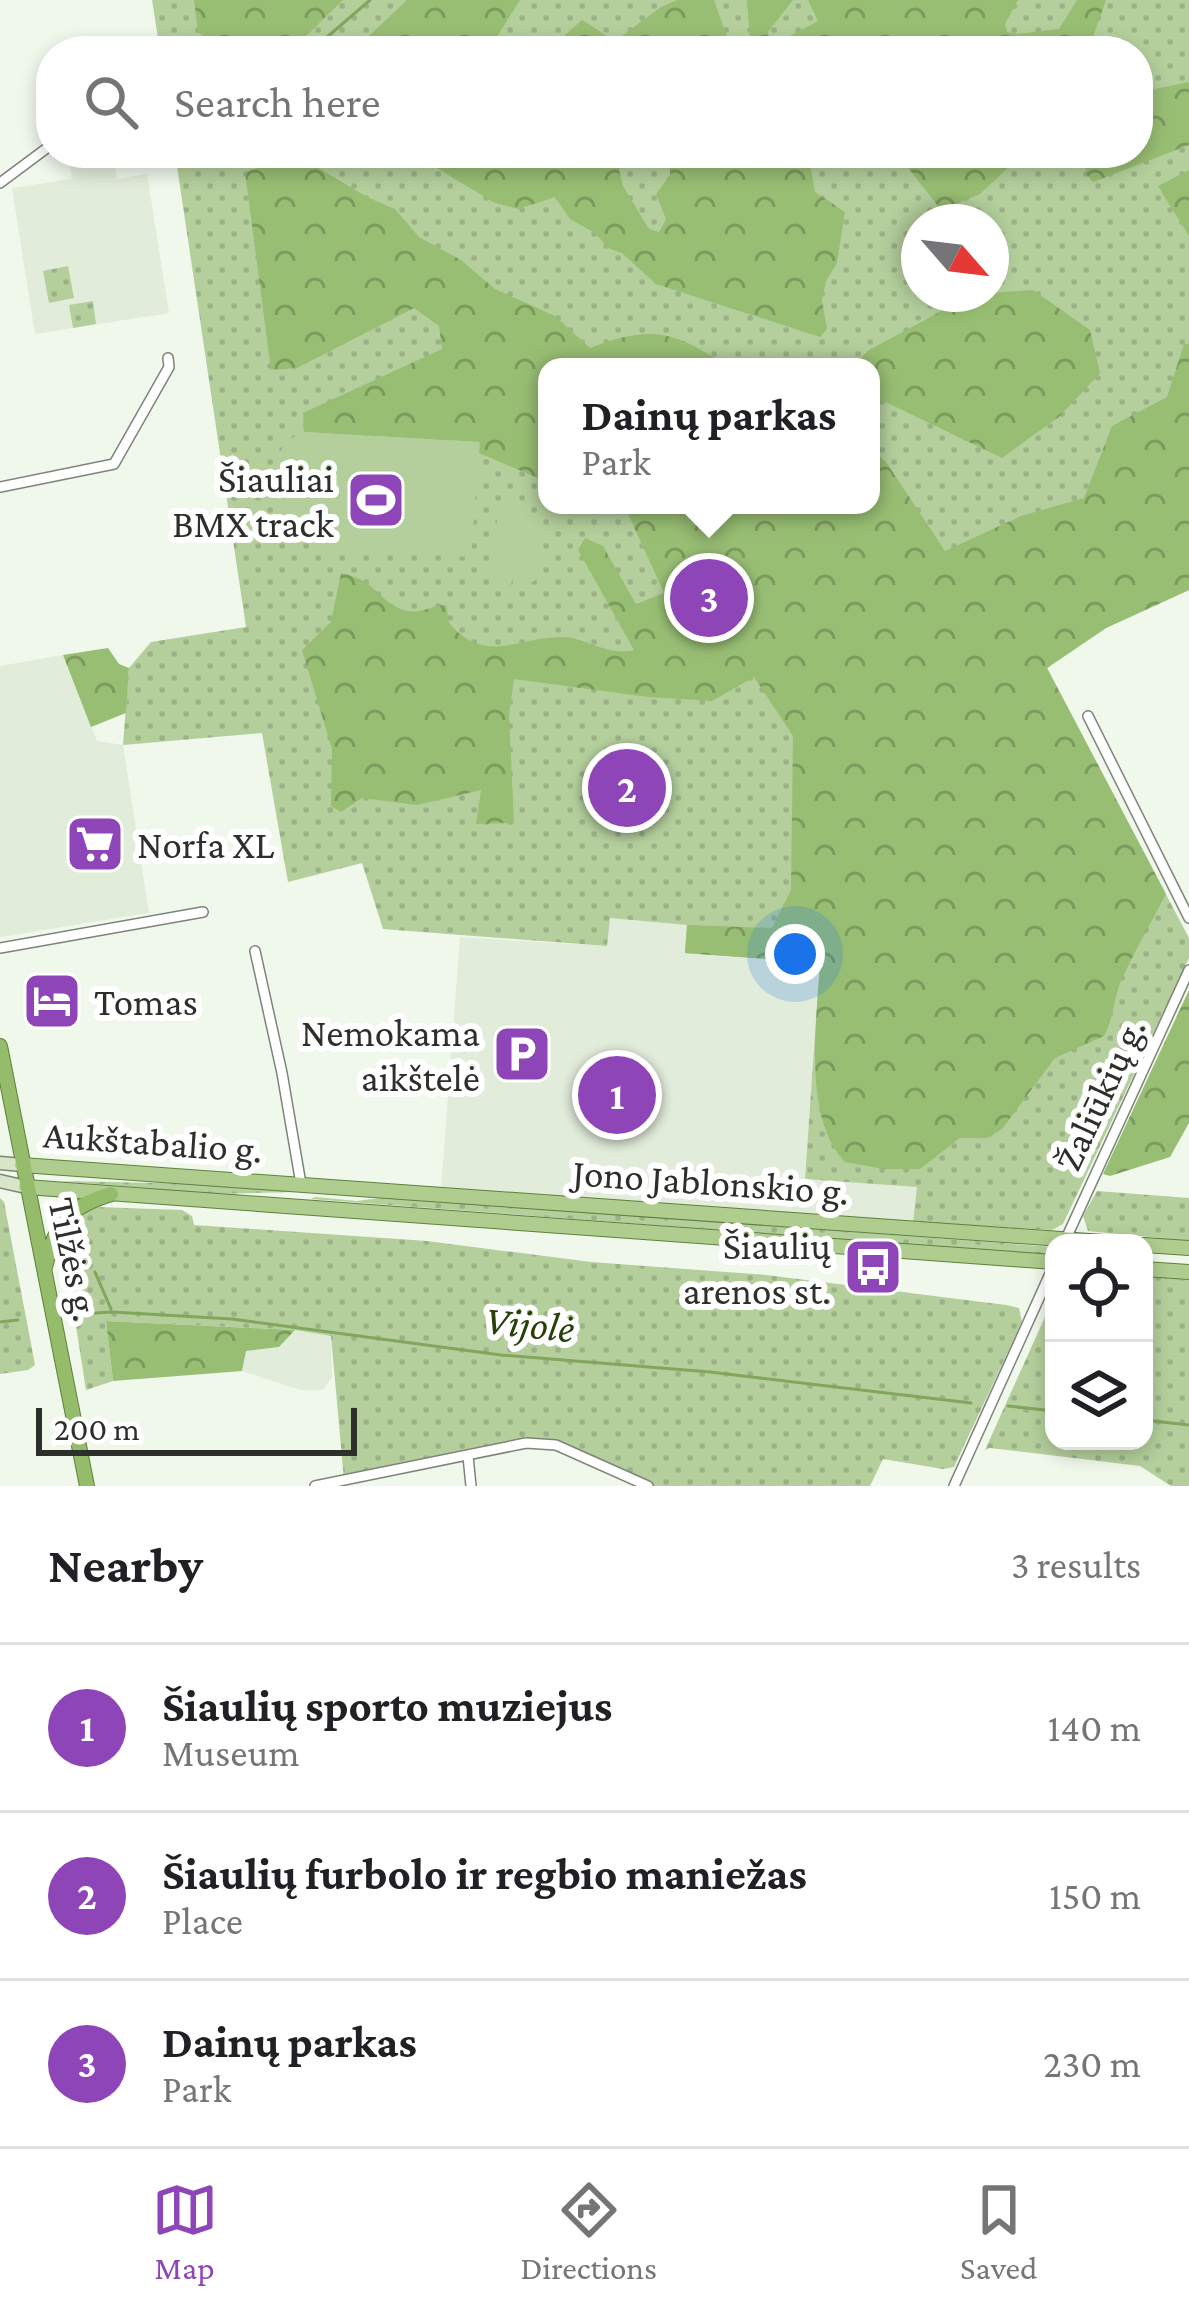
<!DOCTYPE html>
<meta charset="utf-8">
<style>
body{margin:0;font-family:"Crimson Pro",serif;background:#f6f6f6;color:#202124}
.controls{position:absolute;right:36px;bottom:36px;display:grid;overflow:hidden;border-radius:24px;box-shadow:0 6px 18px #0003}
.controls button{width:108px;height:108px;display:grid;place-items:center;padding:0;border:0;border-bottom:3px solid #e0e0e0;background:#fff;color:#202124;font:60px sans-serif}
.compass{position:absolute;left:901px;top:204px;width:108px;height:108px;border-radius:50%;background:#fff;box-shadow:0 6px 18px #0003;rotate:118deg}
.scale{position:absolute;left:36px;bottom:30px;width:321px;box-sizing:border-box;padding-left:12px;border:6px solid #2d2f2b;border-top:0;font-size:33px;line-height:42px;white-space:nowrap;color:#2d2f2b;-webkit-text-stroke:9px #fff;paint-order:stroke}
.you{position:absolute;left:795px;top:954px;width:42px;height:42px;margin:-30px;border:9px solid #fff;border-radius:50%;background:#1a73e8;box-shadow:0 0 0 18px #1a73e833}
.badge{display:grid;place-items:center;width:78px;height:78px;border-radius:50%;background:#8d45b8;color:#fff;font-size:39px;font-weight:700}
.pin{position:absolute;translate:-50% -50%;border:6px solid #fff;box-shadow:0 3px 12px #0006}
.popup{position:absolute;left:538px;top:358px;width:342px;height:156px;box-sizing:border-box;display:grid;place-content:center;border-radius:24px;background:#fff;filter:drop-shadow(0 3px 9px #0005);font-size:39px;white-space:nowrap;color:#757577}
.popup b{font-size:45px;color:#202124}
.popup::after{content:'';position:absolute;left:50%;top:100%;margin-left:-24px;border:24px solid transparent;border-top-color:#fff}
.list{margin:0;padding:0;list-style:none}
h2{display:flex;justify-content:space-between;align-items:center;height:156px;margin:0;padding:0 48px;font-size:51px}
h2 small{font-size:39px;font-weight:400;color:#757577}
.list li{display:grid;grid-template-columns:78px 1fr auto;gap:36px;align-items:center;box-sizing:border-box;height:168px;padding:0 48px;border-top:3px solid #e0e0e0}
.list b{display:block;font-size:45px;white-space:nowrap}
.list p{margin:0;font-size:39px;white-space:nowrap;color:#757577}
.list em{font-size:39px;font-style:normal;color:#757577}
.icon{flex:none;width:66px;height:66px;fill:none;stroke:currentColor;stroke-width:2;stroke-linecap:round;stroke-linejoin:round}
.map{position:relative;flex:none;width:1189px;height:1486px;overflow:hidden}
.search{position:absolute;background:#fff;box-shadow:0 6px 18px #0003;left:36px;right:36px;top:36px;height:132px;display:flex;align-items:center;gap:30px;box-sizing:border-box;padding:0 42px;border-radius:48px;color:#757577;font-size:45px}
.sheet{height:660px;background:#fff}
nav{display:flex;justify-content:space-around;align-items:center;box-sizing:border-box;height:168px;border-top:3px solid #e0e0e0;background:#fff;font-size:33px;color:#757577}
nav a{display:grid;justify-items:center;gap:6px}
nav .on{color:#8d45b8}
.map>svg:first-child{display:block}
.built{fill:#e2ecda}
.green{fill:url(#green-dots);fill-rule:evenodd}
.forest{fill:url(#forest-crowns)}
.pitch{fill:#b4cf9c}
.lines{fill:none;stroke-linecap:round;stroke-linejoin:round}
.stream{stroke:#81a65c;stroke-width:3}
.minor-casing{stroke:#7e847a;stroke-width:12}
.secondary-casing{stroke:#7e847a;stroke-width:15}
.primary-casing{stroke:#5f803c;stroke-width:16}
.trunk-casing{stroke:#5f803c;stroke-width:16}
.minor{stroke:#fff;stroke-width:9}
.secondary{stroke:#d7e6c7;stroke-width:12}
.primary{stroke:#afcd8f;stroke-width:14}
.trunk{stroke:#94bc6a;stroke-width:14}
.labels{text-anchor:middle;stroke-width:12;stroke-linejoin:round;paint-order:stroke}
.poi-label{font-size:39px;fill:#2d2f2b;stroke:#fff;text-anchor:end}
.street-label{font-size:39px;fill:#2d2f2b;stroke:#fff}
.water-label{font-size:42px;font-style:italic;fill:#284009;stroke:#fff}
</style>
<div class="map">
<svg width="1189" height="1486" viewBox="0 0 1189 1486">
<defs>
<pattern id="green-dots" width="8" height="8" patternUnits="userSpaceOnUse" patternTransform="scale(3)"><rect width="8" height="8" fill="#b4cf9c"/><path d="M2 2h.1M6 6h.1" fill="none" stroke="#9bb287" stroke-width="1.8" stroke-linecap="round"/></pattern>
<pattern id="forest-crowns" width="20" height="18" patternUnits="userSpaceOnUse" patternTransform="scale(3)"><rect width="20" height="18" fill="#98be73"/><path d="M2 6a3 3 0 1 1 6 0M12 15a3 3 0 1 1 6 0" fill="none" stroke="#7c9b5f"/></pattern>
</defs>
<rect width="100%" height="100%" fill="#f0f7eb"/>
<!-- built -->
<path class="built" d="M 108,153 L 113,153 L 117,179 L 147,174 L 169,313 L 35,334 L 12,188 L 72,179 L 69,159 Z
M 63,655 L 97,741 L 123,745 L 149,913 L 0,937 L 0,666 Z
M 609,918 L 687,925 L 686,953 L 821,963 L 805,1178 L 917,1187 L 913,1222 L 441,1189 L 460,937 L 606,946 Z
M 295,1330 L 331,1336 L 332,1377 L 323,1390 L 300,1390 L 242,1371 L 246,1351 L 279,1347 Z"/>
<!-- green -->
<path class="green" d="M 152,0 L 1189,0 L 1189,590 L 1106,628 L 1047,668 L 1189,938 L 1189,958 L 1063,1224 L 1052,1230 L 913,1222 L 917,1187 L 805,1179 L 820,963 L 685,953 L 687,925 L 610,918 L 607,946 L 383,929 L 362,863 L 288,882 L 262,733 L 123,745 L 129,668 L 151,642 L 246,627 L 175,153 L 1138,153 L 1138,51 L 160,51 ZM 919,222 L 991,222 L 991,294 L 919,294 ZM 547,367 L 871,367 L 871,505 L 547,505 Z
M 68,266 L 74,298 L 49,303 L 43,271 Z
M 93,301 L 96,324 L 73,328 L 69,305 Z
M 60,1181 L 204,1184 L 295,1192 L 218,1194 Z
M 1097,1191 L 1189,1198 L 1189,1241 L 1088,1231 L 1083,1216 Z
M 315,1197 L 357,1201 L 388,1197 L 1054,1247 L 1049,1255 L 311,1199 Z
M 0,1198 L 4,1202 L 35,1365 L 28,1370 L 0,1374 Z
M 98,1207 L 182,1210 L 192,1216 L 194,1225 L 427,1241 L 591,1262 L 766,1275 L 1006,1305 L 1019,1308 L 1022,1322 L 954,1467 L 943,1469 L 883,1459 L 870,1486 L 648,1486 L 556,1445 L 526,1443 L 344,1480 L 331,1336 L 295,1330 L 106,1321 L 113,1381 L 86,1390 L 63,1243 C 68,1222 76,1212 98,1207 Z
M 1144,1276 L 1189,1280 L 1189,1486 L 1171,1486 L 1140,1466 L 990,1448 L 985,1450 L 1054,1297 L 1054,1441 L 1144,1441 Z"/>
<!-- forest -->
<path class="forest" d="M 194,0 L 343,0 L 291,51 L 221,51 L 198,32 Z
M 407,0 L 520,0 L 488,51 L 353,51 Z
M 677,0 L 714,0 L 732,51 L 547,51 L 582,20 L 615,41 L 661,7 Z
M 747,0 L 793,0 L 768,32 L 769,41 L 775,44 L 818,21 L 808,0 L 1018,0 L 1005,24 L 1007,32 L 1018,34 L 1059,29 L 1077,0 L 1106,0 L 1088,51 L 751,51 Z
M 1189,82 L 1189,145 L 1093,182 L 1087,175 L 1085,163 L 1103,153 L 1138,153 L 1138,122 L 1150,90 Z
M 412,153 L 576,156 L 629,153 L 619,170 L 623,186 L 649,229 L 659,232 L 666,219 L 656,194 L 670,175 L 669,153 L 808,153 L 815,192 L 845,212 L 837,263 L 826,281 L 822,300 L 827,329 L 820,337 L 656,284 L 622,253 L 608,248 L 595,233 L 570,219 L 555,197 L 518,209 L 493,202 Z
M 903,153 L 1024,153 L 980,194 L 941,210 L 909,169 Z
M 298,156 L 369,198 L 395,209 L 419,237 L 461,260 L 495,289 L 555,316 L 590,348 C 650,325 674,330 728,367 L 547,367 L 547,482 L 479,453 L 479,442 L 304,432 L 303,413 L 442,349 L 439,326 L 414,308 L 297,368 L 271,370 L 245,172 Z
M 1189,170 L 1189,236 L 1158,186 Z
M 1033,290 L 1090,330 L 1100,373 L 1060,416 L 1002,458 L 871,395 L 871,367 L 851,367 L 869,350 L 973,294 Z
M 1184,344 L 1189,344 L 1189,590 L 1106,628 L 1047,668 L 1166,894 C 1151,923 1134,952 1121,981 C 1113,1000 1114,1018 1104,1036 L 1055,1058 L 1002,1129 L 987,1138 L 960,1138 L 920,1169 L 884,1169 L 845,1162 C 802,1118 817,1019 820,963 L 685,953 L 687,925 L 772,928 L 791,890 L 793,736 L 754,677 L 712,701 L 648,697 L 514,679 L 509,714 L 514,823 L 476,824 L 481,790 L 417,805 L 362,798 L 341,812 L 331,806 L 332,749 L 302,650 L 331,622 L 341,573 C 378,580 379,605 408,611 C 420,614 434,605 446,605 L 449,623 C 485,665 517,638 559,637 C 585,636 607,657 634,650 L 578,550 L 585,538 L 603,546 L 636,604 L 664,593 L 624,505 L 871,505 L 871,449 L 886,462 L 945,551 L 1021,516 L 1084,498 L 1112,426 L 1167,397 Z
M 108,648 L 119,664 L 129,668 L 126,713 L 91,727 L 63,655 Z
M 1189,990 L 1189,1123 L 1170,1157 L 1110,1176 L 1103,1174 Z
M 106,1321 L 295,1330 L 279,1347 L 246,1351 L 242,1371 L 113,1381 Z"/>
<!-- pitch -->
<path class="pitch" d="M 304,432 L 480,442 L 471,557 L 331,550 L 291,536 C 267,507 263,446 304,432 Z
M 508,499 L 539,519 L 536,580 L 526,585 L 516,577 L 514,564 L 509,566 L 512,582 L 507,589 L 498,589 L 493,584 C 494,558 490,519 508,499 Z"/>
<g class="lines">
<!-- stream -->
<path class="stream" d="M 311,51 L 370,0
M 95,1272 L 111,1309
M 80,1314 L 112,1312 L 232,1319 L 501,1355 L 710,1372 L 971,1403
M 0,1322 L 18,1320
M 1008,1406 L 1054,1411
M 1144,1420 L 1189,1425"/>
<!-- minor casing -->
<g class="minor-casing">
<path id="minor" d="M 0,183 L 51,145
M 0,487 L 114,464 L 169,367 L 168,358
M 1088,716 L 1189,918
M 0,948 L 203,912
M 255,951 L 282,1073 L 301,1184
M 1064,1243 L 1189,970
M 468,1456 L 471,1486
M 315,1486 L 526,1443 L 556,1445 L 648,1486
M 954,1486 L 1054,1265"/>
</g>
<!-- secondary casing -->
<g class="secondary-casing">
<path id="secondary" d="M 0,1163 L 22,1165
M 0,1181 L 26,1187"/>
</g>
<!-- primary casing -->
<g class="primary-casing">
<path id="primary" d="M 22,1165 L 1117,1243
M 26,1187 L 1054,1262
M 1144,1245 L 1189,1248
M 1144,1269 L 1189,1272"/>
</g>
<!-- trunk casing -->
<g class="trunk-casing">
<path id="trunk" d="M 0,1046 L 87,1486
M 45,1267 C 57,1222 66,1208 111,1194"/>
</g>
<!-- minor -->
<use href="#minor" class="minor"/>
<!-- secondary -->
<use href="#secondary" class="secondary"/>
<!-- primary -->
<use href="#primary" class="primary"/>
<!-- trunk -->
<use href="#trunk" class="trunk"/>
</g>
<!-- icons -->
<defs>
<g id="stadium-square" transform="scale(3)"><rect x="-9" y="-9" width="18" height="18" rx="4" fill="#8d45b8" stroke="#fff"/><path d="M0-5a6.5 5 0 1 0 0 10a6.5 5 0 1 0 0-10ZM-3.5-1.8h7v3.6h-7Z" fill="#fff"/></g>
<g id="supermarket-square" transform="scale(3)"><rect x="-9" y="-9" width="18" height="18" rx="4" fill="#8d45b8" stroke="#fff"/><path d="M-6-5.5h2.5l.6 2H6L4.5 2H-2.5L-4.4-4H-6ZM-1.5 3.2a1.3 1.3 0 1 0 .1 0ZM3 3.2a1.3 1.3 0 1 0 .1 0Z" fill="#fff"/></g>
<g id="hotel-square" transform="scale(3)"><rect x="-9" y="-9" width="18" height="18" rx="4" fill="#8d45b8" stroke="#fff"/><path d="M-6-4.5h1.5V1H6V5H4.5V3h-9V5H-6ZM-4 0a1.8 1.8 0 1 1 3.6 0ZM.5 0V-2.5h3Q6-2.5 6 0Z" fill="#fff"/></g>
<g id="parking-square" transform="scale(3)"><rect x="-9" y="-9" width="18" height="18" rx="4" fill="#8d45b8" stroke="#fff"/><path d="M-3.5-5.5H1a3.5 3.5 0 0 1 0 7H-1V5.5H-3.5ZM-1-3.4V-.6H.8a1.4 1.4 0 0 0 0-2.8Z" fill="#fff"/></g>
<g id="bus-square" transform="scale(3)"><rect x="-9" y="-9" width="18" height="18" rx="4" fill="#8d45b8" stroke="#fff"/><path d="M-5-6H5V4H4V6H2V4H-2V6H-4V4H-5ZM-3.5-4V0h7V-4ZM-3.5 1.2v1.5H-2V1.2ZM2 1.2v1.5H3.5V1.2Z" fill="#fff"/></g>
</defs>
<g fill-rule="evenodd">
<use href="#stadium-square" x="376" y="500"/>
<use href="#supermarket-square" x="95" y="844"/>
<use href="#hotel-square" x="52" y="1001"/>
<use href="#parking-square" x="522" y="1054"/>
<use href="#bus-square" x="873" y="1267"/>
</g>
<g class="labels">
<!-- poi labels -->
<g class="poi-label">
<text x="334" y="492">Šiauliai<tspan x="334" dy="45">BMX track</tspan></text>
<text x="137" y="858" text-anchor="start">Norfa XL</text>
<text x="94" y="1015" text-anchor="start">Tomas</text>
<text x="480" y="1046">Nemokama<tspan x="480" dy="45">aikštelė</tspan></text>
<text x="831" y="1259">Šiaulių<tspan x="831" dy="45">arenos st.</tspan></text>
</g>
<!-- street labels -->
<g class="street-label">
<text transform="translate(1099 1094) rotate(-65)" y="14">Žaliūkių g.</text>
<text transform="translate(153 1141) rotate(4)" y="14">Aukštabalio g.</text>
<text transform="translate(711 1181) rotate(4)" y="14">Jono Jablonskio g.</text>
<text transform="translate(75 1259) rotate(78)" y="14">Tilžės g.</text>
</g>
<!-- water labels -->
<g class="water-label">
<text transform="translate(530 1323) rotate(6)" y="15">Vijolė</text>
</g>
</g>
</svg>
<div class="controls">
<button><svg class="icon" aria-label="locate" viewBox="0 0 24 24"><circle cx="12" cy="12" r="6"/><path d="M12 2v4M12 18v4M2 12h4M18 12h4"/></svg></button>
<button><svg class="icon" aria-label="layers" viewBox="0 0 24 24"><path d="M12 4l9 5-9 5-9-5zM3 14l9 5 9-5"/></svg></button>
</div>
<svg class="compass" viewBox="-18 -18 36 36"><path d="M0-13l5 13h-10z" fill="#e53935"/><path d="M0 13l5-13h-10z" fill="#757577"/></svg>
<div class="scale">200 m</div>
<div class="you"></div>
<div class="pin badge" style="left:617px;top:1095px">1</div>
<div class="pin badge" style="left:627px;top:788px">2</div>
<div class="pin badge" style="left:709px;top:598px">3</div>
<div class="popup"><b>Dainų parkas</b>Park</div>
<div class="search"><svg class="icon" aria-label="search" viewBox="0 0 24 24"><circle cx="10" cy="10" r="6"/><path d="M15 15l6 6"/></svg>Search here</div>
</div>
<section class="sheet">
<h2>Nearby<small>3 results</small></h2>
<ul class="list">
<li><span class="badge">1</span><div><b>Šiaulių sporto muziejus</b><p>Museum</p></div><em>140 m</em></li>
<li><span class="badge">2</span><div><b>Šiaulių furbolo ir regbio maniežas</b><p>Place</p></div><em>150 m</em></li>
<li><span class="badge">3</span><div><b>Dainų parkas</b><p>Park</p></div><em>230 m</em></li>
</ul>
</section>
<nav>
<a class="on"><svg class="icon" aria-label="map" viewBox="0 0 24 24"><path d="M3 6l6-2 6 2 6-2v14l-6 2-6-2-6 2zM9 4v14M15 6v14"/></svg>Map</a>
<a><svg class="icon" aria-label="directions" viewBox="0 0 24 24"><path d="M12 3l9 9-9 9-9-9zM9 14v-3h6M13 9l2 2-2 2"/></svg>Directions</a>
<a><svg class="icon" aria-label="saved" viewBox="0 0 24 24"><path d="M7 4h10v16l-5-4-5 4z"/></svg>Saved</a>
</nav>
